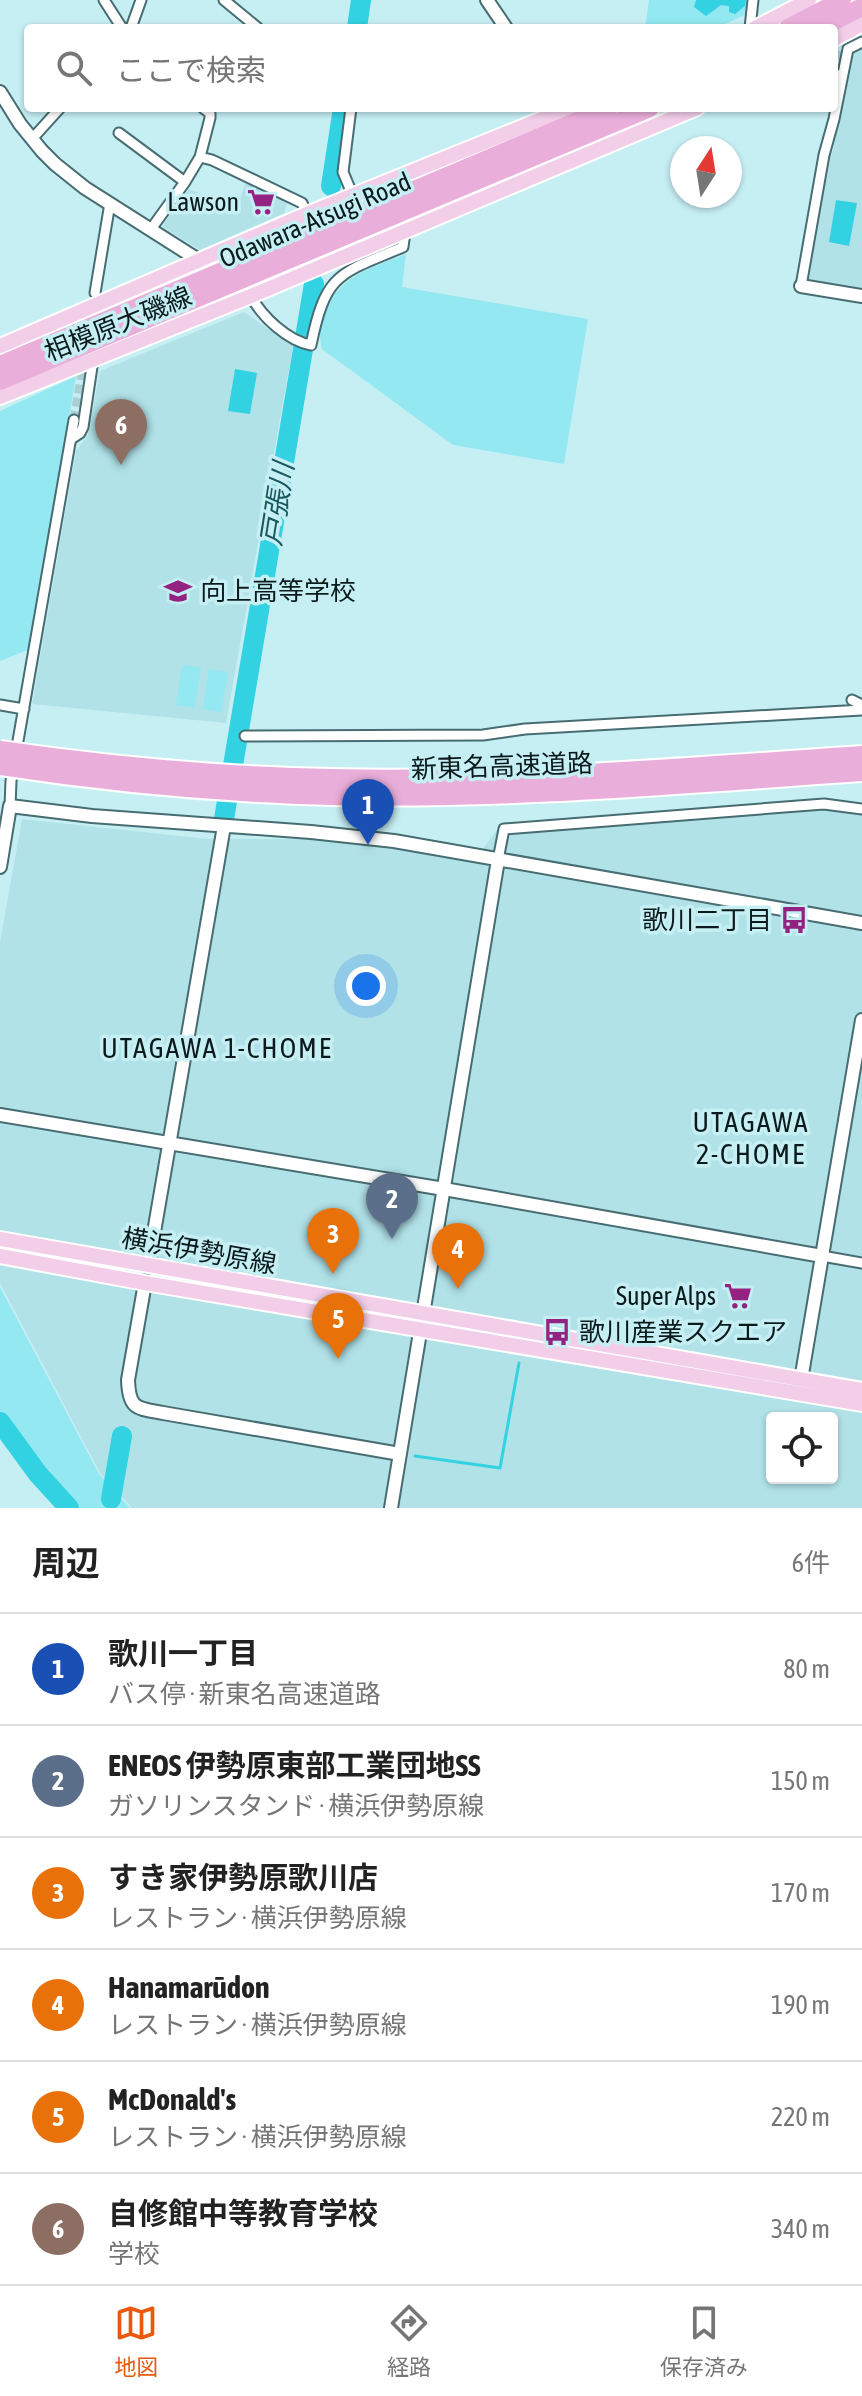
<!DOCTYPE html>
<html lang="ja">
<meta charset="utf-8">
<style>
body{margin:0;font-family:"Asap Condensed","Noto Sans JP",sans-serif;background:#f2f2f2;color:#222}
.controls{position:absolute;right:24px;bottom:24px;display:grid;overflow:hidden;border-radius:8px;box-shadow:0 2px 6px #0004}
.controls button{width:72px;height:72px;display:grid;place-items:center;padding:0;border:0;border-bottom:2px solid #e0e0e0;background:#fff;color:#222;font:40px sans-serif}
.compass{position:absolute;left:670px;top:136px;width:72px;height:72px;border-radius:50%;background:#fff;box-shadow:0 2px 6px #0004;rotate:12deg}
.you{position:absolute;left:366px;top:986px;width:28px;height:28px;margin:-20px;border:6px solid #fff;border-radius:50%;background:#1a73e8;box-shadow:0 0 0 12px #1a73e833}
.badge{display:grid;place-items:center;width:52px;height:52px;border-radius:50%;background:#ea580c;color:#fff;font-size:26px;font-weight:700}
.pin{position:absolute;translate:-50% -66px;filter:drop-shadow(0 2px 4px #0008)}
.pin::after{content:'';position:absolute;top:42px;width:28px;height:24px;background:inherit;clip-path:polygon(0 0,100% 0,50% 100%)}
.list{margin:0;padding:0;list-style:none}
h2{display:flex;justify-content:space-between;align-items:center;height:104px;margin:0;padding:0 32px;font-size:34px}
h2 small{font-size:26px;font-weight:400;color:#767676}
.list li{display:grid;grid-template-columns:52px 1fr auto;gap:24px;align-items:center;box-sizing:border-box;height:112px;padding:0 32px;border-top:2px solid #e0e0e0}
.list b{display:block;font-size:30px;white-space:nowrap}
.list p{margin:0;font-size:26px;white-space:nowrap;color:#767676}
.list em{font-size:26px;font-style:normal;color:#767676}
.icon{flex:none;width:44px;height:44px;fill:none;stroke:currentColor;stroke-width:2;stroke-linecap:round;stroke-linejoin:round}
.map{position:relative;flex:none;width:862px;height:1508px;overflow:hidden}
.search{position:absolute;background:#fff;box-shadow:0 2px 6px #0004;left:24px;right:24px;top:24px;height:88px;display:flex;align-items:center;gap:20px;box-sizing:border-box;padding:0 28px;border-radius:8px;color:#767676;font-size:30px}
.sheet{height:776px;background:#fff}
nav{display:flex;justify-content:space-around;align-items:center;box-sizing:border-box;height:112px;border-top:2px solid #e0e0e0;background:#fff;font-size:22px;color:#767676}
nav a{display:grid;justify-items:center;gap:4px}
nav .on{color:#ea580c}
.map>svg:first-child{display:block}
.built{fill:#b0e2e8;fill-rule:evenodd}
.green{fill:#93e8f1}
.water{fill:#33d2e2}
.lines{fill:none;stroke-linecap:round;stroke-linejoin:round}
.stream{stroke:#33d2e2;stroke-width:3}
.river{stroke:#33d2e2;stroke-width:20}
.minor-tunnel{stroke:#aacfd4;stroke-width:9;stroke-dasharray:9 4.5;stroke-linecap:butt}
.minor-casing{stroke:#476c71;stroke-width:13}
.tertiary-casing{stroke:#476c71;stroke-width:16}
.primary-casing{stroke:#fff;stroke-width:18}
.motorway-casing{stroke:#fff;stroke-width:22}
.minor{stroke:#fff;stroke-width:9}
.tertiary{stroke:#fff;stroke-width:12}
.primary{stroke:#f2cee9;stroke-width:14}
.motorway{stroke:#eaaedb;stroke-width:18}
.motorway-bridge-casing{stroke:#fff;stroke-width:22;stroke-linecap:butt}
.motorway-bridge{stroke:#eaaedb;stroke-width:18}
.labels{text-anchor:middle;stroke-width:7;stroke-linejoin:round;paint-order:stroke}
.poi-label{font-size:26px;fill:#0b1a1c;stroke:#c6eff4;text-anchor:end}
.street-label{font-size:26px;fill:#0b1a1c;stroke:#c6eff4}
.water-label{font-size:28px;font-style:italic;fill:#1a585f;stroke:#c6eff4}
.neighbourhood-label{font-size:28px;letter-spacing:2px;fill:#0b1a1c;stroke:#c6eff4}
</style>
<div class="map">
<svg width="862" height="1508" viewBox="0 0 862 1508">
<rect width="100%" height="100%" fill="#c6eff4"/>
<!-- built -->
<path class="built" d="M 862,48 L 862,291 L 809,283 L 806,279 L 826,161 L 833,151 L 851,54 Z
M 246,181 L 288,200 L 284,213 L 200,250 L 163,227 L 164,223 L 189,189 L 237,208 Z
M 244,312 L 293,346 L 226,723 L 32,704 L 76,451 L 88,435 L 100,371 Z
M 810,803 L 862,813 L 862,1508 L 132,1508 L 100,1473 L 0,1283 L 0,942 L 22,819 L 208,839 L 340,839 L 473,862 L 497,830 L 808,811 ZM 772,1418 L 832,1418 L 832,1478 L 772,1478 Z"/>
<!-- green -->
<path class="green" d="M 649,0 L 749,0 L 747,14 L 716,28 L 645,28 Z
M 406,254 L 402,287 L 588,319 L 564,464 L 453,445 L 322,349 C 319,338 320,327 323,317 C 337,275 370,269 406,254 Z
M 76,376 L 30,649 L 0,661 L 0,411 Z
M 182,665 L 201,668 L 194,708 L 176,705 Z
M 209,669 L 228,672 L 221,712 L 203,709 Z
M 0,1287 L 99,1474 L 130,1508 L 77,1508 C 48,1479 20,1448 0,1412 Z"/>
<!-- water -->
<path class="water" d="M 696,0 L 746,0 L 745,6 L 735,14 L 729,12 L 729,6 L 721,5 L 706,16 L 694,7 Z
M 836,200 L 857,203 L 849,246 L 829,242 Z
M 235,369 L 257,373 L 250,414 L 228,411 Z"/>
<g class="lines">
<!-- stream -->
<path class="stream" d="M 415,1456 L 500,1468 L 519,1363"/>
<!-- river -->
<path class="river" d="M 357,28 L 361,0
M 331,186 L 343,108
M 224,819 L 314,284
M 0,1422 L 38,1474 L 69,1508
M 111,1499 L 122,1436"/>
<!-- minor-tunnel -->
<path class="minor-tunnel" d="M 835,73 L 842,33
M 74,420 L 84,361"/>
<!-- minor casing -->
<g class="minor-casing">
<path id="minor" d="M 104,0 L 122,28
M 224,0 L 258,28
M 131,28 L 141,0
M 750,28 L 753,0
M 848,49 L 862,42
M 834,82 L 835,73
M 351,108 L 343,172 L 353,196
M 119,133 L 185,182
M 32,139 L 60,108
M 200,157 L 212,160 L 302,203 L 307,214
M 151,229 L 185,182 L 200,157 L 210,118 L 210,113 L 203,108
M 801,286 L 824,155 L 834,119 L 848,49
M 95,293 L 110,203
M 251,296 C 262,317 288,341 311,345 C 326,272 339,274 403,247 L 405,232
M 71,439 L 80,433 L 83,427 L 93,360
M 852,700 L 862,705
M 0,705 L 24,709
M 245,736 L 483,735 L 525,729 L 862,710
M 10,806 L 11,781 L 74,420
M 498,860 L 504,829 L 824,804 L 862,809
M 822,1256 L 862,1263"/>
</g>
<!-- tertiary casing -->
<g class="tertiary-casing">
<path id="tertiary" d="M 487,0 L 506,28
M 0,92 L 20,124 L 42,151 L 55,164 L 85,188 L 200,261
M 801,286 L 862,296
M 0,867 L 10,806 L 92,816 L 311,832 L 394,841 L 862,923
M 0,1115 L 444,1189 L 822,1256
M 148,1267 L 224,826
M 145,1283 L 128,1380 C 129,1410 137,1408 163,1413 L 400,1454
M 801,1380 L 862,1020
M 391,1508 L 498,860"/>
</g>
<!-- primary casing -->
<g class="primary-casing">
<path id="primary" d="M 755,28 L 809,0
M 834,39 L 862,24
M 0,346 L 307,214 L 569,108
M 0,397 L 251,296 L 697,108
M 0,1239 L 862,1390
M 0,1256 L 145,1283 L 862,1404"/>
</g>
<!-- motorway casing -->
<g class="motorway-casing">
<path id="motorway" d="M 788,28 L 842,0
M 821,28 L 862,7
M 0,365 L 608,108
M 0,381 L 650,108"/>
</g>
<!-- minor -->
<use href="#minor" class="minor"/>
<!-- tertiary -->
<use href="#tertiary" class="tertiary"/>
<!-- primary -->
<use href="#primary" class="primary"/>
<!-- motorway -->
<use href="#motorway" class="motorway"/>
<!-- motorway-bridge casing -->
<g class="motorway-bridge-casing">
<path id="motorway-bridge" d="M 0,750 C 110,766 220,776 331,778 C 508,782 685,767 862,755
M 0,766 C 110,783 220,793 331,796 C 508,800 685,784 862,772"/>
</g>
<!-- motorway-bridge -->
<use href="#motorway-bridge" class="motorway-bridge"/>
</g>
<!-- icons -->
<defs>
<g id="supermarket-bare" transform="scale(2.16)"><path d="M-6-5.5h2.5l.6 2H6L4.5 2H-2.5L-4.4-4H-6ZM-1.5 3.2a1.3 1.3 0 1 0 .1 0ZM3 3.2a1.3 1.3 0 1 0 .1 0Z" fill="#942281" stroke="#c6eff4" stroke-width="2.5" paint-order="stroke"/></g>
<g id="school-bare" transform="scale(2.16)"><path d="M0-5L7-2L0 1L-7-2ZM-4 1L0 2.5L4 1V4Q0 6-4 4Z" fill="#942281" stroke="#c6eff4" stroke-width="2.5" paint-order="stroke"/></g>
<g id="bus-bare" transform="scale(2.16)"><path d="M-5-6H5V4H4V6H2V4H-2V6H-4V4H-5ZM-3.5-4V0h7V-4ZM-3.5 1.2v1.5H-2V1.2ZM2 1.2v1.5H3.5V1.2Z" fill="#942281" stroke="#c6eff4" stroke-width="2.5" paint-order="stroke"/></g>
</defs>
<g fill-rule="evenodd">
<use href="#supermarket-bare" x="261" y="202"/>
<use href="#school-bare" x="178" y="591"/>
<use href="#bus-bare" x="794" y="920"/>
<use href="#supermarket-bare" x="738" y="1296"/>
<use href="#bus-bare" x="557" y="1332"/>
</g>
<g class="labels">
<!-- poi labels -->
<g class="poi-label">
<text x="239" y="211">Lawson</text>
<text x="200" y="600" text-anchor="start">向上高等学校</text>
<text x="772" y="929">歌川二丁目</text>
<text x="716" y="1305">Super Alps</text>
<text x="579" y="1341" text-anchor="start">歌川産業スクエア</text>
</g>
<!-- street labels -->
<g class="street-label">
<text transform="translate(315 220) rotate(-23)" y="9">Odawara-Atsugi Road</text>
<text transform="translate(118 324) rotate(-22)" y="9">相模原大磯線</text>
<text transform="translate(502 766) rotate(-2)" y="9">新東名高速道路</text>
<text transform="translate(199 1251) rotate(10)" y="9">横浜伊勢原線</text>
</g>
<!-- water labels -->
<g class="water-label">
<text transform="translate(277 504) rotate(-81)" y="10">戸張川</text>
</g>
<!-- neighbourhood labels -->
<g class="neighbourhood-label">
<text x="217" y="1058">UTAGAWA 1-CHOME</text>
<text x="751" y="1132">UTAGAWA<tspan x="751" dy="32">2-CHOME</tspan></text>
</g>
</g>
</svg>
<div class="controls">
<button><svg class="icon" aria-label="locate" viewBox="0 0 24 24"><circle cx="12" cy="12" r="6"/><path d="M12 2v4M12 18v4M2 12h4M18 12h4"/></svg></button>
</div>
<svg class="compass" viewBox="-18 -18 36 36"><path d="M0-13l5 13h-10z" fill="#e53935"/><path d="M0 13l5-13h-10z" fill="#767676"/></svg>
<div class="you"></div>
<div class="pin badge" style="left:368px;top:845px;background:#1a4fb4">1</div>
<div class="pin badge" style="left:392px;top:1239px;background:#5c6f8a">2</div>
<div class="pin badge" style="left:333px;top:1274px;background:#e8710a">3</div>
<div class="pin badge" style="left:458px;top:1289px;background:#e8710a">4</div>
<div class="pin badge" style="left:338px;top:1359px;background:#e8710a">5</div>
<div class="pin badge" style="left:121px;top:465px;background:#8d6e63">6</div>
<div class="search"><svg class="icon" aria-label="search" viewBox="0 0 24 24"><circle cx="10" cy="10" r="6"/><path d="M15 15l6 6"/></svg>ここで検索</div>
</div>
<section class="sheet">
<h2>周辺<small>6件</small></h2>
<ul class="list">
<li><span class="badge" style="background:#1a4fb4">1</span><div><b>歌川一丁目</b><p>バス停 · 新東名高速道路</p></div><em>80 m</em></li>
<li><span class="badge" style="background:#5c6f8a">2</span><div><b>ENEOS 伊勢原東部工業団地SS</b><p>ガソリンスタンド · 横浜伊勢原線</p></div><em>150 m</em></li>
<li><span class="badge" style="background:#e8710a">3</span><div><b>すき家伊勢原歌川店</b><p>レストラン · 横浜伊勢原線</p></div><em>170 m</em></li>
<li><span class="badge" style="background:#e8710a">4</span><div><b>Hanamarūdon</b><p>レストラン · 横浜伊勢原線</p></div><em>190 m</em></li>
<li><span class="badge" style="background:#e8710a">5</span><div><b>McDonald's</b><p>レストラン · 横浜伊勢原線</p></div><em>220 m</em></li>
<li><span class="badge" style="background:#8d6e63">6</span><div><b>自修館中等教育学校</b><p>学校</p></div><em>340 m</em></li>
</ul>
</section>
<nav>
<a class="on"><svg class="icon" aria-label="map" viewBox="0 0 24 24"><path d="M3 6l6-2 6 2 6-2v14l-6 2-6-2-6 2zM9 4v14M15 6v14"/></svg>地図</a>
<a><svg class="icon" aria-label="directions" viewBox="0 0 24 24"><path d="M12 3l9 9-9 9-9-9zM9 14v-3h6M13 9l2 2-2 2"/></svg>経路</a>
<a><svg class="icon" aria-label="saved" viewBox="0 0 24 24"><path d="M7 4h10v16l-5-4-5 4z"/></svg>保存済み</a>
</nav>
